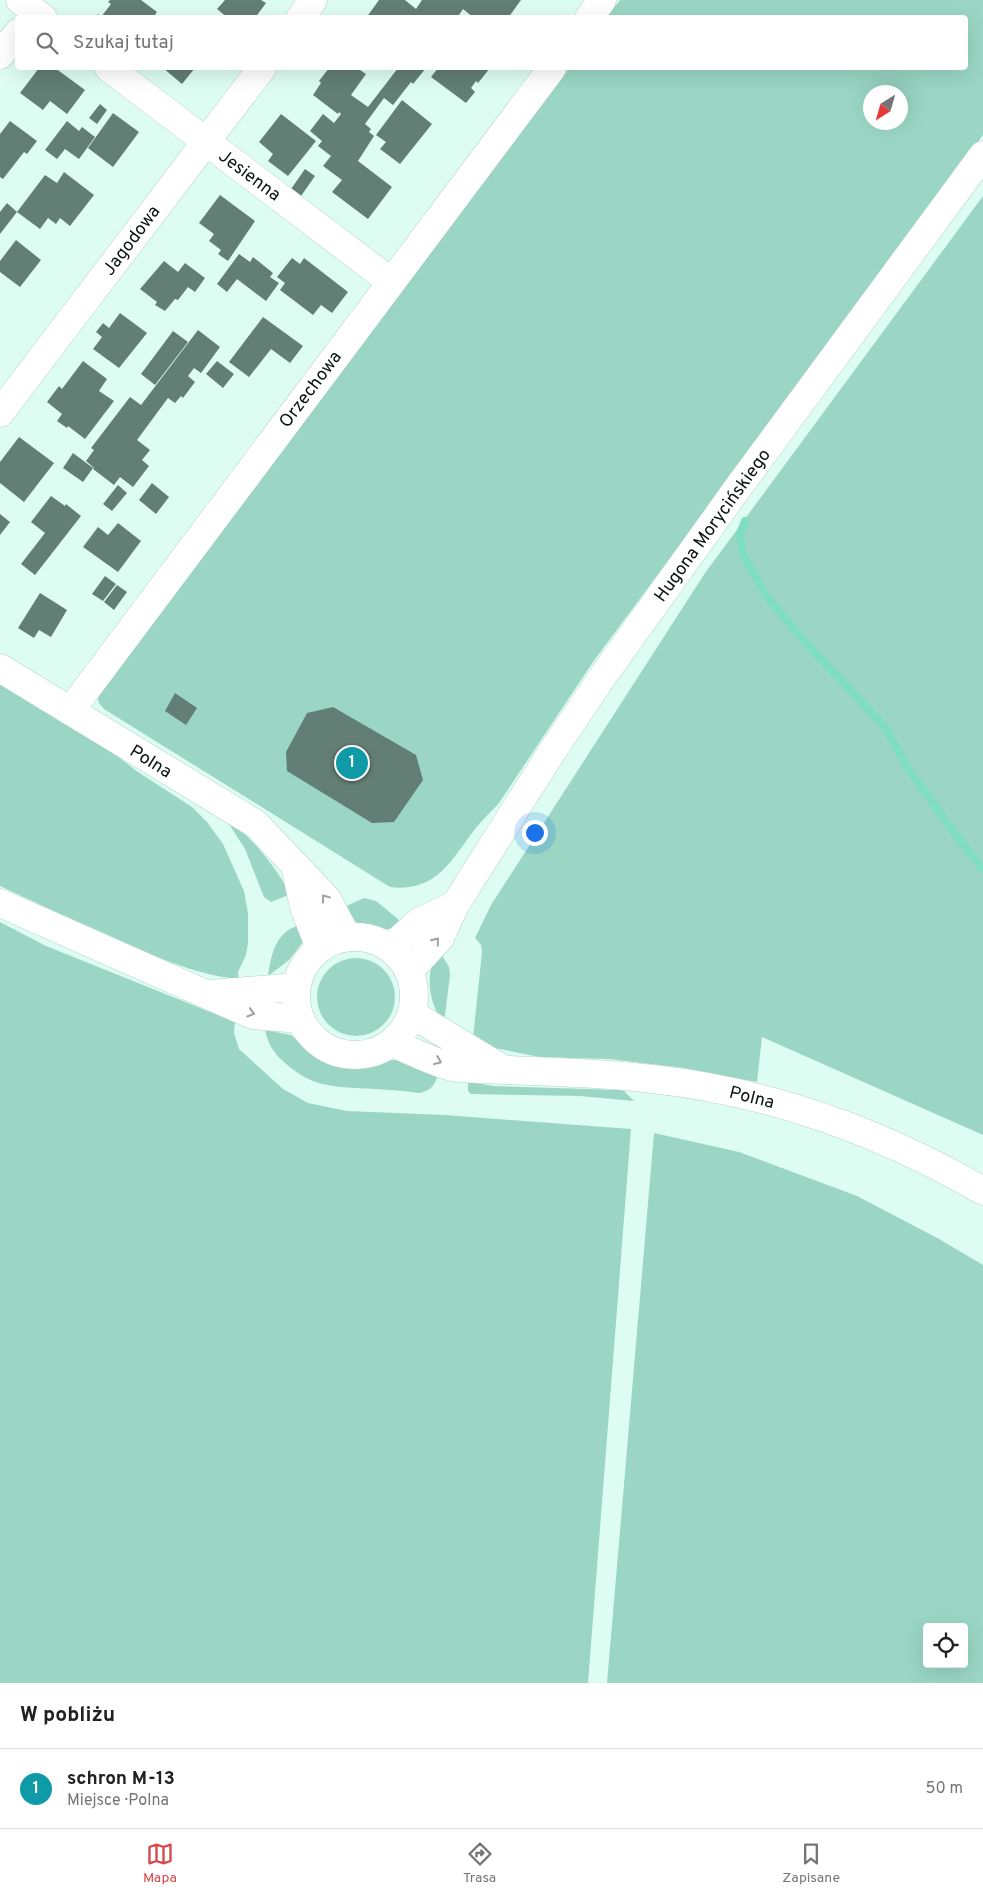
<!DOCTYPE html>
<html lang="pl">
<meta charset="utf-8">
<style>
body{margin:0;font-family:Overpass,sans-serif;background:#f6f6f6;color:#202124}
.controls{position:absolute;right:15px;bottom:15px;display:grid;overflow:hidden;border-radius:5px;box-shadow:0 5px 20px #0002}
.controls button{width:45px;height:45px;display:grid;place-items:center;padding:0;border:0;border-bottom:1px solid #e0e0e0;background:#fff;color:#202124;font:25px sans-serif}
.compass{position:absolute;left:863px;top:85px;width:45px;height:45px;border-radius:50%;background:#fff;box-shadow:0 5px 20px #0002;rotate:217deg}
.you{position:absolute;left:534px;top:832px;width:18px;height:18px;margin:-12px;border:4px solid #fff;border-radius:50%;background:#1a73e8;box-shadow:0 0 0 8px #1a73e833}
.badge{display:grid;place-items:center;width:32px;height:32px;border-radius:50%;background:#d64749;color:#fff;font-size:16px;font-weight:700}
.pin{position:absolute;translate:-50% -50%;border:2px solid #fff;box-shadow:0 1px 5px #0006}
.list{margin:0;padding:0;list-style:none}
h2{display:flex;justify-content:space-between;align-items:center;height:65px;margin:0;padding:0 20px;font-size:21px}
h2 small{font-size:16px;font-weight:400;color:#757577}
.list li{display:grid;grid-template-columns:32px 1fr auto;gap:15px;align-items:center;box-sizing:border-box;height:80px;padding:0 20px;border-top:1px solid #e0e0e0}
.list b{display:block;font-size:19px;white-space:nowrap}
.list p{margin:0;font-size:16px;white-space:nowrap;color:#757577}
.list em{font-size:16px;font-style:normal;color:#757577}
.icon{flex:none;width:28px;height:28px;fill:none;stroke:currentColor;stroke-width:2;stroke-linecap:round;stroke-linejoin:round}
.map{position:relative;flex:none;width:983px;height:1683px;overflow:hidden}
.search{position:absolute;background:#fff;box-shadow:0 5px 20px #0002;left:15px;right:15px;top:15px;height:55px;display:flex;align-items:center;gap:12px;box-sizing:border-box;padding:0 18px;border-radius:5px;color:#757577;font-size:19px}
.sheet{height:145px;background:#fff}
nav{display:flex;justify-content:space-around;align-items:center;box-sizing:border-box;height:70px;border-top:1px solid #e0e0e0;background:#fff;font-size:14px;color:#757577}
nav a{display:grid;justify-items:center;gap:2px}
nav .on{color:#d64749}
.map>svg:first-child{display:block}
.green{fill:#9ad6c3;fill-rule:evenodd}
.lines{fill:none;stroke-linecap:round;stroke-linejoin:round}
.stream{stroke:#7fddc2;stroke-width:8}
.building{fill:#627e75}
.minor-casing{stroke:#b4d2c8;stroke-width:29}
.tertiary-casing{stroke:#b4d2c8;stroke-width:29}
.minor{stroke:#fff;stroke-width:28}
.tertiary{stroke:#fff;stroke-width:28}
.oneway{stroke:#9da19f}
.labels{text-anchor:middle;stroke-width:4;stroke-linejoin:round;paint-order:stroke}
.street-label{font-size:18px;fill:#091410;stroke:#fff}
</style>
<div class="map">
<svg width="983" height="1683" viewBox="0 0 983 1683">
<rect width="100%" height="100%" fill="#defdf2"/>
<!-- green -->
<path class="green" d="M 620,0 L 983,0 L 983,135 L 593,662 L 499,803 C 493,810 486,816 480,823 C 453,855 440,893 390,887 L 104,709 L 99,703 L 96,689 L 569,68 L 966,68 L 966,18 L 607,17 ZM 870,92 L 900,92 L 900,122 L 870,122 Z
M 983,196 L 983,1135 L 762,1037 L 757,1082 L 684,1068 L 609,1059 L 539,1057 L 495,1048 L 473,1038 L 482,952 L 481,945 L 475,938 L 491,905 L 705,573 Z
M 0,682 L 104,746 L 138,772 L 192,807 L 207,822 L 223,844 L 244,891 L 248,913 L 248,943 L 246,955 L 238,972 L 239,979 C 192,975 151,954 108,935 C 72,919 36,903 0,886 Z
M 224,816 C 256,842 270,860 291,894 L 271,902 L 264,897 L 245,849 Z
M 364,898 L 376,901 L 404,924 C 390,933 366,930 353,920 C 349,917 346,912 342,908 Z
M 0,922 L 46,946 L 235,1022 L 234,1033 L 239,1049 L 283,1089 L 308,1103 L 347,1111 L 445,1115 L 631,1129 L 588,1683 L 0,1683 Z
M 297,926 L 303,939 L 303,942 L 289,960 L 268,976 C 271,956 275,933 297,926 Z
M 440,952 L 449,967 L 450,975 L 444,1023 C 432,1010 426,983 432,966 C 434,961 437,956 440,952 Z
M317 997a39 39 0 1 1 78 0a39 39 0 1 1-78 0Z
M 265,1030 L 291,1035 L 317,1056 L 337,1065 L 360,1068 L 393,1060 L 402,1061 L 438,1073 C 436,1084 431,1091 419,1093 C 398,1090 376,1089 354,1088 C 324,1086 307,1083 284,1062 C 273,1053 268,1043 265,1030 Z
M 468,1082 L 494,1086 L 620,1090 L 624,1091 L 634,1101 L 580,1096 L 471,1094 L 468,1091 Z
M 654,1133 L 739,1152 L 857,1196 L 939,1239 L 983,1265 L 983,1683 L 607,1683 ZM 927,1627 L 964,1627 L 964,1664 L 927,1664 Z"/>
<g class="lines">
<!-- stream -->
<path class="stream" d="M 745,521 L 740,534 L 743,554 L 767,597 L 806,643 L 885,727 L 907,767 L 955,834 L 983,869"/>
</g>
<!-- building -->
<path class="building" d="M 110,0 L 141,0 L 157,12 L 153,18 L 98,18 L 96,17 L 98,14 L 101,17 L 111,4 L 108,2 Z
M 225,0 L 261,0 L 266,3 L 255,18 L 228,18 L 217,9 Z
M 379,0 L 405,0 L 416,9 L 422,0 L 521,0 L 508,18 L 474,18 L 463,9 L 457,18 L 366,18 Z
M 39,68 L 55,68 L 85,90 L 67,114 L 50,101 L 43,110 L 20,93 Z
M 163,68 L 195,68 L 182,84 Z
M 329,68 L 357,68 L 366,74 L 351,95 L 368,107 L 398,68 L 426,68 L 413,84 L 411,82 L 393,105 L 384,98 L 365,124 L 371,129 L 369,132 L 374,136 L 358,161 L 392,187 L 368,219 L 332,192 L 342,180 L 323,166 L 331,156 L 318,146 L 322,141 L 310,131 L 323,114 L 334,123 L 341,114 L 339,112 L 338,114 L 313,95 L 321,83 L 319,81 Z
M 438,68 L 490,68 L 478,83 L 476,81 L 471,88 L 475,92 L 466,103 L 431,77 Z
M 402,100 L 432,124 L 400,164 L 380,149 L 386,142 L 376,135 Z
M 100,104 L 107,110 L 97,124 L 89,118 Z
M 113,113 L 139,132 L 113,167 L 88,148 Z
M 281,114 L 316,141 L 288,176 L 268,161 L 273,154 L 259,142 Z
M 10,121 L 37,141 L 27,154 L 24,152 L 3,179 L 0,177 L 0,134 Z
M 67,121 L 79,131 L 82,127 L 95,137 L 79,159 L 65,149 L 57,159 L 45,150 Z
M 305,169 L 315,176 L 301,196 L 291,189 Z
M 64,172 L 94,195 L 70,226 L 60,218 L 56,224 L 48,218 L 40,229 L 17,212 L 45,175 L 57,183 Z
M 220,195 L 255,221 L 228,261 L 218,254 L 221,250 L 209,241 L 214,234 L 199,223 Z
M 7,203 L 17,212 L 0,234 L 0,212 Z
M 16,240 L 41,260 L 20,287 L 0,272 L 0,261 Z
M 239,254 L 250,262 L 253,257 L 273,273 L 270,277 L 279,283 L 266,301 L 237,279 L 227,292 L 217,284 Z
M 292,258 L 300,264 L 304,258 L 348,292 L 332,313 L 321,305 L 313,315 L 280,290 L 285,283 L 277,277 Z
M 164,261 L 178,272 L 185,263 L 205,278 L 195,292 L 188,287 L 178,300 L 175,299 L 165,311 L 155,305 L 157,302 L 140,289 Z
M 120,313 L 147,333 L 119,368 L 93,349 L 102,337 L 96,332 L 103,323 L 109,328 Z
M 263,317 L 303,346 L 290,363 L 271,349 L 249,377 L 229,362 Z
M 198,330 L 220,347 L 201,373 L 194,368 L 188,376 L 195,382 L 183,398 L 181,396 L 175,403 L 168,398 L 137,440 L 150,450 L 142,460 L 149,466 L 133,487 L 120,477 L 114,485 L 93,469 L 94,468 L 86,461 L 94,450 L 91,448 L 130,397 L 141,405 Z
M 173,331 L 188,342 L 155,385 L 141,374 Z
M 83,361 L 107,379 L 99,391 L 114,401 L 85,439 L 68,426 L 67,428 L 57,421 L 62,414 L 47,402 L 59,386 L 62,389 Z
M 217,361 L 234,374 L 223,388 L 206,374 Z
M 19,437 L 54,463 L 24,502 L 0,483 L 0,462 Z
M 73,453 L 93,468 L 83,482 L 63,468 Z
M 152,483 L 169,497 L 156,514 L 139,500 Z
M 118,485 L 127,493 L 112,511 L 103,504 Z
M 51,496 L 65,506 L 66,504 L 81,516 L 35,575 L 21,564 L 45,533 L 31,522 Z
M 0,514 L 10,522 L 0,535 Z
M 118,523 L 141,541 L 118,572 L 83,547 L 98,527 L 108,535 Z
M 105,576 L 116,584 L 103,601 L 92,594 Z
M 117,585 L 127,592 L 114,610 L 104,602 Z
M 40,593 L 67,610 L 51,637 L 39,630 L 34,638 L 18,628 Z
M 175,693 L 197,708 L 186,725 L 165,711 Z
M 333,707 L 416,755 L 423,780 L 394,822 L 372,823 L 287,771 L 286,752 L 307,713 Z"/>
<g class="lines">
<!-- minor casing -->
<g class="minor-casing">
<path id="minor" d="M 20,0 L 43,18
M 300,18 L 313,0
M 589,18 L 602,0
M 0,55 L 18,33
M 109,68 L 390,281
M 0,413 L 262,68
M 0,668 L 256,824 L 327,899 L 347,937
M 70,711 L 552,68
M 295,866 L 304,907 L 320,948
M 390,948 L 419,922 L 455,905
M 409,971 L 440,938 L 455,905 L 553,750 L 603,676 L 737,489 L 983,155"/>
</g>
<!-- tertiary casing -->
<g class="tertiary-casing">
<path id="tertiary" d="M 0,903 L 253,1015 L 300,1019
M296 996a59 59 0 1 1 118 0a59 59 0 1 1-118 0Z
M 211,994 L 296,987
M 412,1014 L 501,1068
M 393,1043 C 409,1050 436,1063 452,1067 C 470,1070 491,1069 509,1070 C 557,1072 605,1073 653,1079 C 770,1092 881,1132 983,1191"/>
</g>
<!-- minor -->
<use href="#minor" class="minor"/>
<!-- tertiary -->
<use href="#tertiary" class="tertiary"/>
</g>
<!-- one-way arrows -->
<defs><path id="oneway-chevron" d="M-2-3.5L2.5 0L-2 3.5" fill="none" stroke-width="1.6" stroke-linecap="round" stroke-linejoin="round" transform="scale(1.25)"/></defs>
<g class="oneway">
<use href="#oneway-chevron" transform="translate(325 898) rotate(-127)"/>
<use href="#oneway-chevron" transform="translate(436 941) rotate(-51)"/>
<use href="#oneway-chevron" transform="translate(251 1013) rotate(17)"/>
<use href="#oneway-chevron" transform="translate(438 1061) rotate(22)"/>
</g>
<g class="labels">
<!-- street labels -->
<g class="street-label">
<text transform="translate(250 175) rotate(37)" y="6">Jesienna</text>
<text transform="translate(131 240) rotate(-53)" y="6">Jagodowa</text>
<text transform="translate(310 389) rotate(-53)" y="6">Orzechowa</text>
<text transform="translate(712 525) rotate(-54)" y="6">Hugona Morycińskiego</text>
<text transform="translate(151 761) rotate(32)" y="6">Polna</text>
<text transform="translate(752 1097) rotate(14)" y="6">Polna</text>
</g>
</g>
</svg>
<div class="controls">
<button><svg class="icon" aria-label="locate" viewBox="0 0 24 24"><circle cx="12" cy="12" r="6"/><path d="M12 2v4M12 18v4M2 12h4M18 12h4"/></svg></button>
</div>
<svg class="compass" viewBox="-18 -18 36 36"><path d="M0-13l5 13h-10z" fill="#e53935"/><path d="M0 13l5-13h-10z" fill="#757577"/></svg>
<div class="you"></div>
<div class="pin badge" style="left:352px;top:763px;background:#0f9aa8">1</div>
<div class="search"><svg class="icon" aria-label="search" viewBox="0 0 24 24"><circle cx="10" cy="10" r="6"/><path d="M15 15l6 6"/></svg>Szukaj tutaj</div>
</div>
<section class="sheet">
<h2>W pobliżu<small></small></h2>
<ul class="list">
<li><span class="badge" style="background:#0f9aa8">1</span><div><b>schron M-13</b><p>Miejsce · Polna</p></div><em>50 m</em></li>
</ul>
</section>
<nav>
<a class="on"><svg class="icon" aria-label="map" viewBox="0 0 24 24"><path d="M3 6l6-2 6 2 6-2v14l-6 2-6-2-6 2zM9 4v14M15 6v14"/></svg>Mapa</a>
<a><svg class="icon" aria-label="directions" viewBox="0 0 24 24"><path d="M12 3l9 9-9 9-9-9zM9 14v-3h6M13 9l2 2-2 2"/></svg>Trasa</a>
<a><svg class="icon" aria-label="saved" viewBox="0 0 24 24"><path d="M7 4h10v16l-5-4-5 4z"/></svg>Zapisane</a>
</nav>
